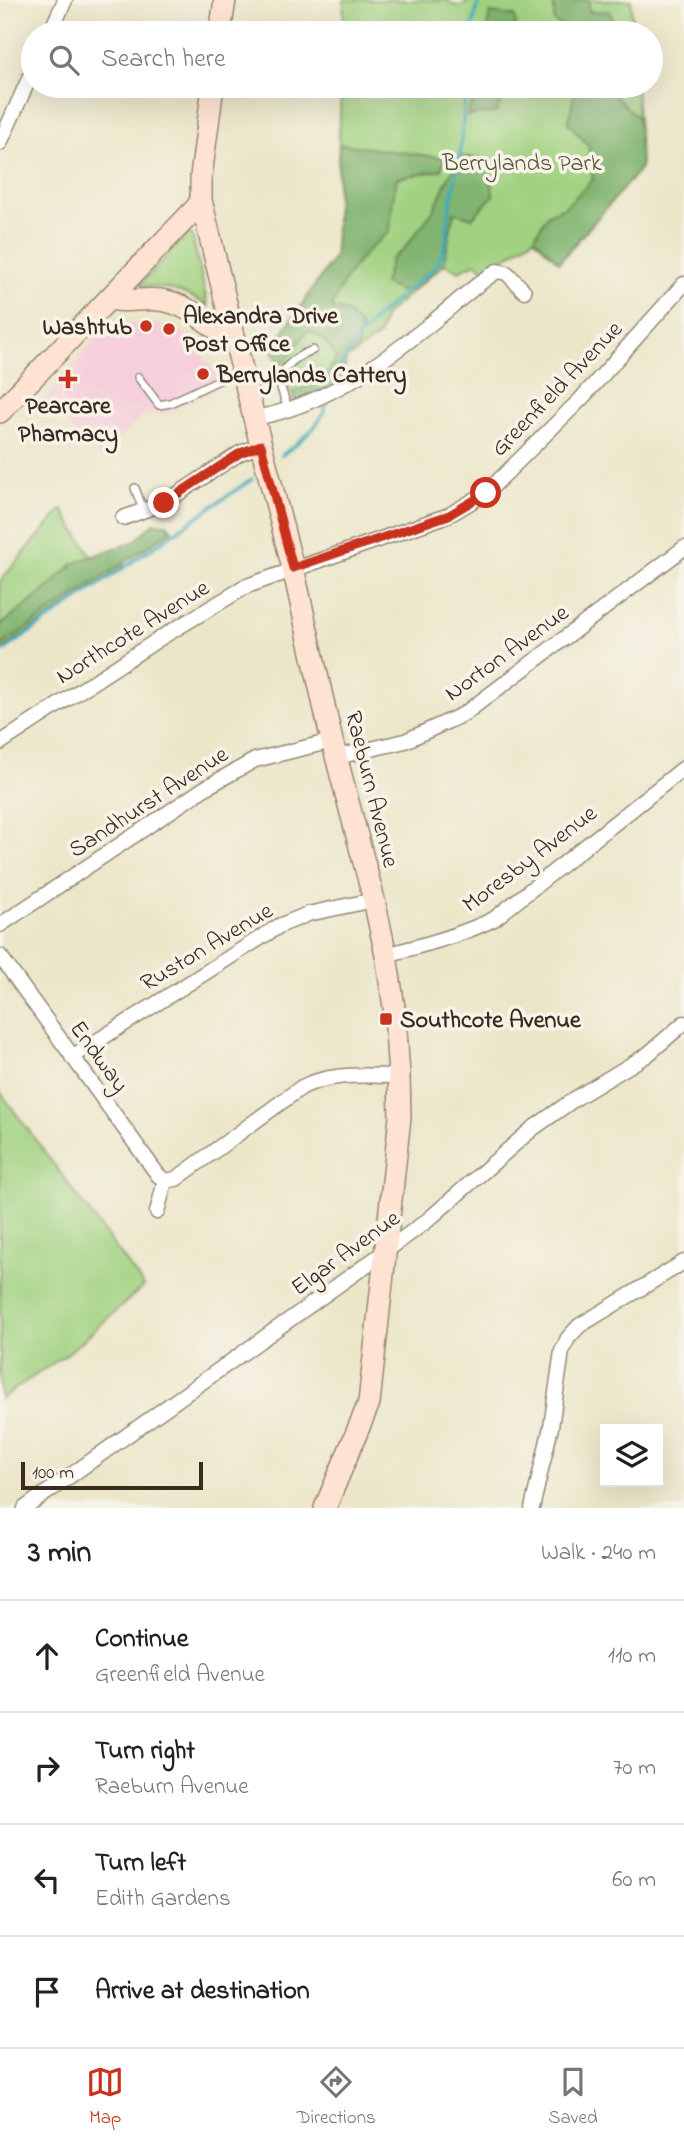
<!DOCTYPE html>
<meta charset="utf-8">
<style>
body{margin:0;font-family:"Indie Flower",sans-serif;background:#f2f2f2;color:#222}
.controls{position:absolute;right:21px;bottom:21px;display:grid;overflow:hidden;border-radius:0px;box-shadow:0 7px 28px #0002}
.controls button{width:63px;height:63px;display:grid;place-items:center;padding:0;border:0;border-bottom:2px solid #e0e0e0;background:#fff;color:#222;font:35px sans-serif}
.scale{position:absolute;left:21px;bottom:18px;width:182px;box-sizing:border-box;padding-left:7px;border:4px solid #3b2a1e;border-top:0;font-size:19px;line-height:24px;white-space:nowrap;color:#3b2a1e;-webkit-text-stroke:5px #f7f3e8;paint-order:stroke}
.stop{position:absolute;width:21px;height:21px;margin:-16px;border:5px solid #c8321e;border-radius:50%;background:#fff}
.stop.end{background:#c8321e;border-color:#fff;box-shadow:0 2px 7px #0008}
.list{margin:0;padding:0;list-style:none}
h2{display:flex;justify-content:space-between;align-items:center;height:91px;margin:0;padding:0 28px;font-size:30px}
h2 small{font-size:23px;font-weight:400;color:#767676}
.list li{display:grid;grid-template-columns:46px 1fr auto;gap:21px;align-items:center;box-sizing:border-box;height:112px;padding:0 28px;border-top:2px solid #e0e0e0}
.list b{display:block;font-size:26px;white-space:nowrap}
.list p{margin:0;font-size:23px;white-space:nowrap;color:#767676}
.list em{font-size:23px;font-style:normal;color:#767676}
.icon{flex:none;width:38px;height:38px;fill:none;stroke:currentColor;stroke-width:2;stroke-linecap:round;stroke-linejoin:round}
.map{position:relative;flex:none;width:684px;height:1508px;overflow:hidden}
.search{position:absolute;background:#fff;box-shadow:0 7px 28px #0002;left:21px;right:21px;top:21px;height:77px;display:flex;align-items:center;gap:18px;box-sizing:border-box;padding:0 24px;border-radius:38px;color:#767676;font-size:26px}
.sheet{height:539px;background:#fff}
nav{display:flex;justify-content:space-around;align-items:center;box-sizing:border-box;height:98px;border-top:2px solid #e0e0e0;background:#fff;font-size:19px;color:#767676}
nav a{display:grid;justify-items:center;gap:4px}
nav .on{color:#c8321e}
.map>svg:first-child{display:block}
.built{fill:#f5cfdb}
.green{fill:#a1d281;stroke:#6e7e50;stroke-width:2}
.forest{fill:#80b46f;stroke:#5e6f46;stroke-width:2}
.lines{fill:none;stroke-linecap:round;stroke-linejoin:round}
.stream{stroke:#3baaba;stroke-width:3.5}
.lane-casing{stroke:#948874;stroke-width:10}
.street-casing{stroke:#948874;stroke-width:17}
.secondary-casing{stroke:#948874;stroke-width:24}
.lane{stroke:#fff;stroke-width:7}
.street{stroke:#fff;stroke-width:14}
.secondary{stroke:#fee3d2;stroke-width:21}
.route{stroke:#c8321e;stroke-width:9}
.poi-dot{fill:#c8321e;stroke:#f7f3e8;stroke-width:2.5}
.labels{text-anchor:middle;stroke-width:7;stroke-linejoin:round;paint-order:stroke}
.park-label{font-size:24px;fill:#545437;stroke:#f7f3e8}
.poi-label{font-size:24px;font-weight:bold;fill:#3b2a1e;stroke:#f7f3e8;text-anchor:start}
.street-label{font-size:24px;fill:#3b2a1e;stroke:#f7f3e8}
</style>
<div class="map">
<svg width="684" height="1508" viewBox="0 0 684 1508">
<rect width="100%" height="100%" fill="#f7f3e8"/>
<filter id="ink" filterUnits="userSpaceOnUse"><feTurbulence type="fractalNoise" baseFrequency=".0143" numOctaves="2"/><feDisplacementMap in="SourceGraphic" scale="14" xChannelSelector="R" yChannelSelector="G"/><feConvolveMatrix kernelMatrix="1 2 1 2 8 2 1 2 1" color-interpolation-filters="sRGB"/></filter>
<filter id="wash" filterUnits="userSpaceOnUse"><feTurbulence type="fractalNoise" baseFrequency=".00686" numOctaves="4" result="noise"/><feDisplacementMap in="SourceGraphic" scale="28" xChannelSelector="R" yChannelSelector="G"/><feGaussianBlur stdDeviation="1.57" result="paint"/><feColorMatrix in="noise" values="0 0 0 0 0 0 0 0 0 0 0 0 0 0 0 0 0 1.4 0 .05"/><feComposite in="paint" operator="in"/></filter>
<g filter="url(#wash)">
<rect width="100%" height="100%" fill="#ece6c9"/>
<!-- built -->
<path class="built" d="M 124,323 L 173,326 L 192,337 L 222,385 L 168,413 L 146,413 L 100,457 L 43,401 L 101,332 Z"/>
<!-- green -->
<path class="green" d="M 344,0 L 446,0 L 458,7 L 473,0 L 631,0 L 633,33 L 343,33 Z
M 341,86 L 636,86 L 641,168 L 559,262 L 534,238 L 486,271 L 476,263 L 459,271 L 444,264 L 385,315 L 379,336 L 346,359 L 341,384 L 296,405 L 272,348 L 335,256 Z
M 189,233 L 192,235 L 208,306 C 188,293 166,286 141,286 L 140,284 Z
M 62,509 L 95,561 L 117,552 L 124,566 L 0,650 L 0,581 Z
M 0,1092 L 144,1286 L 68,1353 L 0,1399 Z"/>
<!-- forest -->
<path class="forest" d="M 588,0 L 590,12 L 609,11 L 616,27 L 615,33 C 590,33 573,39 554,21 L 554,1 Z
M 490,13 L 515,16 L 516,33 L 486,33 Z
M 478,86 L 506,86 L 497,112 L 467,116 Z
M 576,86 L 607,86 L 619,100 L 638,118 L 641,168 L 559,262 L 534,238 L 548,214 L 565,207 L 593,180 L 588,145 L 568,123 Z
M 339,144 L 445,158 L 441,170 L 397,178 L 392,204 L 390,231 C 359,257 348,270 331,308 L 347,312 L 361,327 L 357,352 L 346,359 L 341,384 L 296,405 L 291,393 L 325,379 L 336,358 C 328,343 323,336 307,331 L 285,362 L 279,364 L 272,348 L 335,256 Z
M 462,156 L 491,160 L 493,196 L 472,218 L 454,212 L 444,264 L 411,292 L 400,291 L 384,284 L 391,259 L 403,250 L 433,211 L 449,176 Z
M 154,523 L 167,524 L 172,530 L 0,646 L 0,626 L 48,588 L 74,563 L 135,541 Z"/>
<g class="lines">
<!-- stream -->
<path class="stream" d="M 471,33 L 479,0
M 332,386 C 352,331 390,305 433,269 L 439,261 L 446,242 L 449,212 L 460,153 L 466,86
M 282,455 C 304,438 323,426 329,396
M 0,653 L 252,479"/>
</g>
</g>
<g filter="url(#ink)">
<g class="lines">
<!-- lane casing -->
<g class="lane-casing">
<path id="lane" d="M 138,377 L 159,405 L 170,403 L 238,371
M 288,409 C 286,401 280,389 280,381 C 281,366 301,354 313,350
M 135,488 L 143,510"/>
</g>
<!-- street casing -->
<g class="street-casing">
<path id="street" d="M 50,33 L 65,0
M 0,143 L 33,70
M 254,418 C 320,407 378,366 429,325 C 452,307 472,287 497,271 L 507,273 L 524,291
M 123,518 L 164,503 L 240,453 L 261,445
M 0,743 L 162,637 L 247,586 L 449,515 L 486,493 L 581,399 L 684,284
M 337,757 L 405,741 L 464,714 L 684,548
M 0,925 L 205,788 L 255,760 L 332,741
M 386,955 C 424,945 459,936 494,919 L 684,768
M 0,956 L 158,1175 L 165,1181
M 72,1057 L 279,926 L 308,914 L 374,900
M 165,1181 L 176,1179 L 302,1087 C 332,1072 367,1076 399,1076
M 157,1212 L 165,1181
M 25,1508 L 386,1251 L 428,1220 L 532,1129 L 576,1098 L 647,1055 L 684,1023
M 532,1508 L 551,1427 L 562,1351 L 568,1338 L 579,1326 L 684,1262"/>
</g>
<!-- secondary casing -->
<g class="secondary-casing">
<path id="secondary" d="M 220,33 L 225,0
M 213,86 L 201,176 L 201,200 L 254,418 L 293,568 L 332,741 L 374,900 L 386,955 L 395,1014 L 399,1076 L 400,1117 L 369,1403 L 325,1508
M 110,299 C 126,303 144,298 160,300 C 186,303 208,323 229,338 L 234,335
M 0,412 L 197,207 L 201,200"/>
</g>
<!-- lane -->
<use href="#lane" class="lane"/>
<!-- street -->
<use href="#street" class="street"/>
<!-- secondary -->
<use href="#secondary" class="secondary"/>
</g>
</g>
<g class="lines" filter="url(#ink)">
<!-- route -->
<path class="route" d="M 164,503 L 240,453 L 261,445 L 293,568 L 449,515 L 486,493"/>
</g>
<!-- markers -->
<g class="poi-dot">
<circle cx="146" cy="326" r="7"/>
<circle cx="169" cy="329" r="7"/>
<circle cx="203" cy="374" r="7"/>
<path d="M64.5 368.5h7v7h7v7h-7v7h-7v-7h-7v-7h7z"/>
<rect x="379" y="1012" width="14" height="14" rx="3.5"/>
</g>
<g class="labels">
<!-- park labels -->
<g class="park-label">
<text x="522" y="170">Berrylands Park</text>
</g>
<!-- poi labels -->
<g class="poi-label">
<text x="183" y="323">Alexandra Drive<tspan x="183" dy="28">Post Office</tspan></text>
<text x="132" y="334" text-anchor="end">Washtub</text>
<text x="217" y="382">Berrylands Cattery</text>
<text x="68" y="413" text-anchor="middle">Pearcare<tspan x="68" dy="28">Pharmacy</tspan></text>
<text x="400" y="1027">Southcote Avenue</text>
</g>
<!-- street labels -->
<g class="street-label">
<text transform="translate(556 388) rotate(-46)" y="8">Greenfield Avenue</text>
<text transform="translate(132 631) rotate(-32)" y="8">Northcote Avenue</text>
<text transform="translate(506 652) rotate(-36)" y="8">Norton Avenue</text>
<text transform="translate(373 789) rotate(76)" y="8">Raeburn Avenue</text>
<text transform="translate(148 801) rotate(-33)" y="8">Sandhurst Avenue</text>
<text transform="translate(529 858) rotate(-37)" y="8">Moresby Avenue</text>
<text transform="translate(206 946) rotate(-31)" y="8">Ruston Avenue</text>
<text transform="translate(100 1056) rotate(54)" y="8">Endway</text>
<text transform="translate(345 1252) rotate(-36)" y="8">Elgar Avenue</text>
</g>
</g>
</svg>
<div class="controls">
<button><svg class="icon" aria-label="layers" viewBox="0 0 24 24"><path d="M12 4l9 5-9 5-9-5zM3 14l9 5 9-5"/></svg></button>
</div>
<div class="scale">100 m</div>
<div class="stop" style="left:486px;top:493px"></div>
<div class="stop end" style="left:164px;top:503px"></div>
<div class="search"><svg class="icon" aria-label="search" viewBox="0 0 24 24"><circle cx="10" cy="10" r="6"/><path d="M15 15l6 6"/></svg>Search here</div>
</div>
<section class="sheet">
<h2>3 min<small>Walk · 240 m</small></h2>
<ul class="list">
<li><svg class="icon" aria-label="ahead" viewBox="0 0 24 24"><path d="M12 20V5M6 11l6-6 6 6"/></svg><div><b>Continue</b><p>Greenfield Avenue</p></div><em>110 m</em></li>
<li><svg class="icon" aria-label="right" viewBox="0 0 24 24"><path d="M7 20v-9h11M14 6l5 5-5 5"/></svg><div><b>Turn right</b><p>Raeburn Avenue</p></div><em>70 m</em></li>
<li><svg class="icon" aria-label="left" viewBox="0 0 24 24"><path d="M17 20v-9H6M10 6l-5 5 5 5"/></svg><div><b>Turn left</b><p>Edith Gardens</p></div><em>60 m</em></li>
<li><svg class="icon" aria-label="arrive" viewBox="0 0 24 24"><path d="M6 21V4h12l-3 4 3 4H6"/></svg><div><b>Arrive at destination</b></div></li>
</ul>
</section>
<nav>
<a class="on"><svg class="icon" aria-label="map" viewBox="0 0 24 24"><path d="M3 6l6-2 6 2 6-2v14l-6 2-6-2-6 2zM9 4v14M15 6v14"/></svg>Map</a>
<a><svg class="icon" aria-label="directions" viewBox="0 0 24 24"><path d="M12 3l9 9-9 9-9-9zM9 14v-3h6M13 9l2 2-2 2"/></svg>Directions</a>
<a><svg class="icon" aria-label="saved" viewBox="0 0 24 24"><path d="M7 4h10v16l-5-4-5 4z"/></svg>Saved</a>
</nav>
